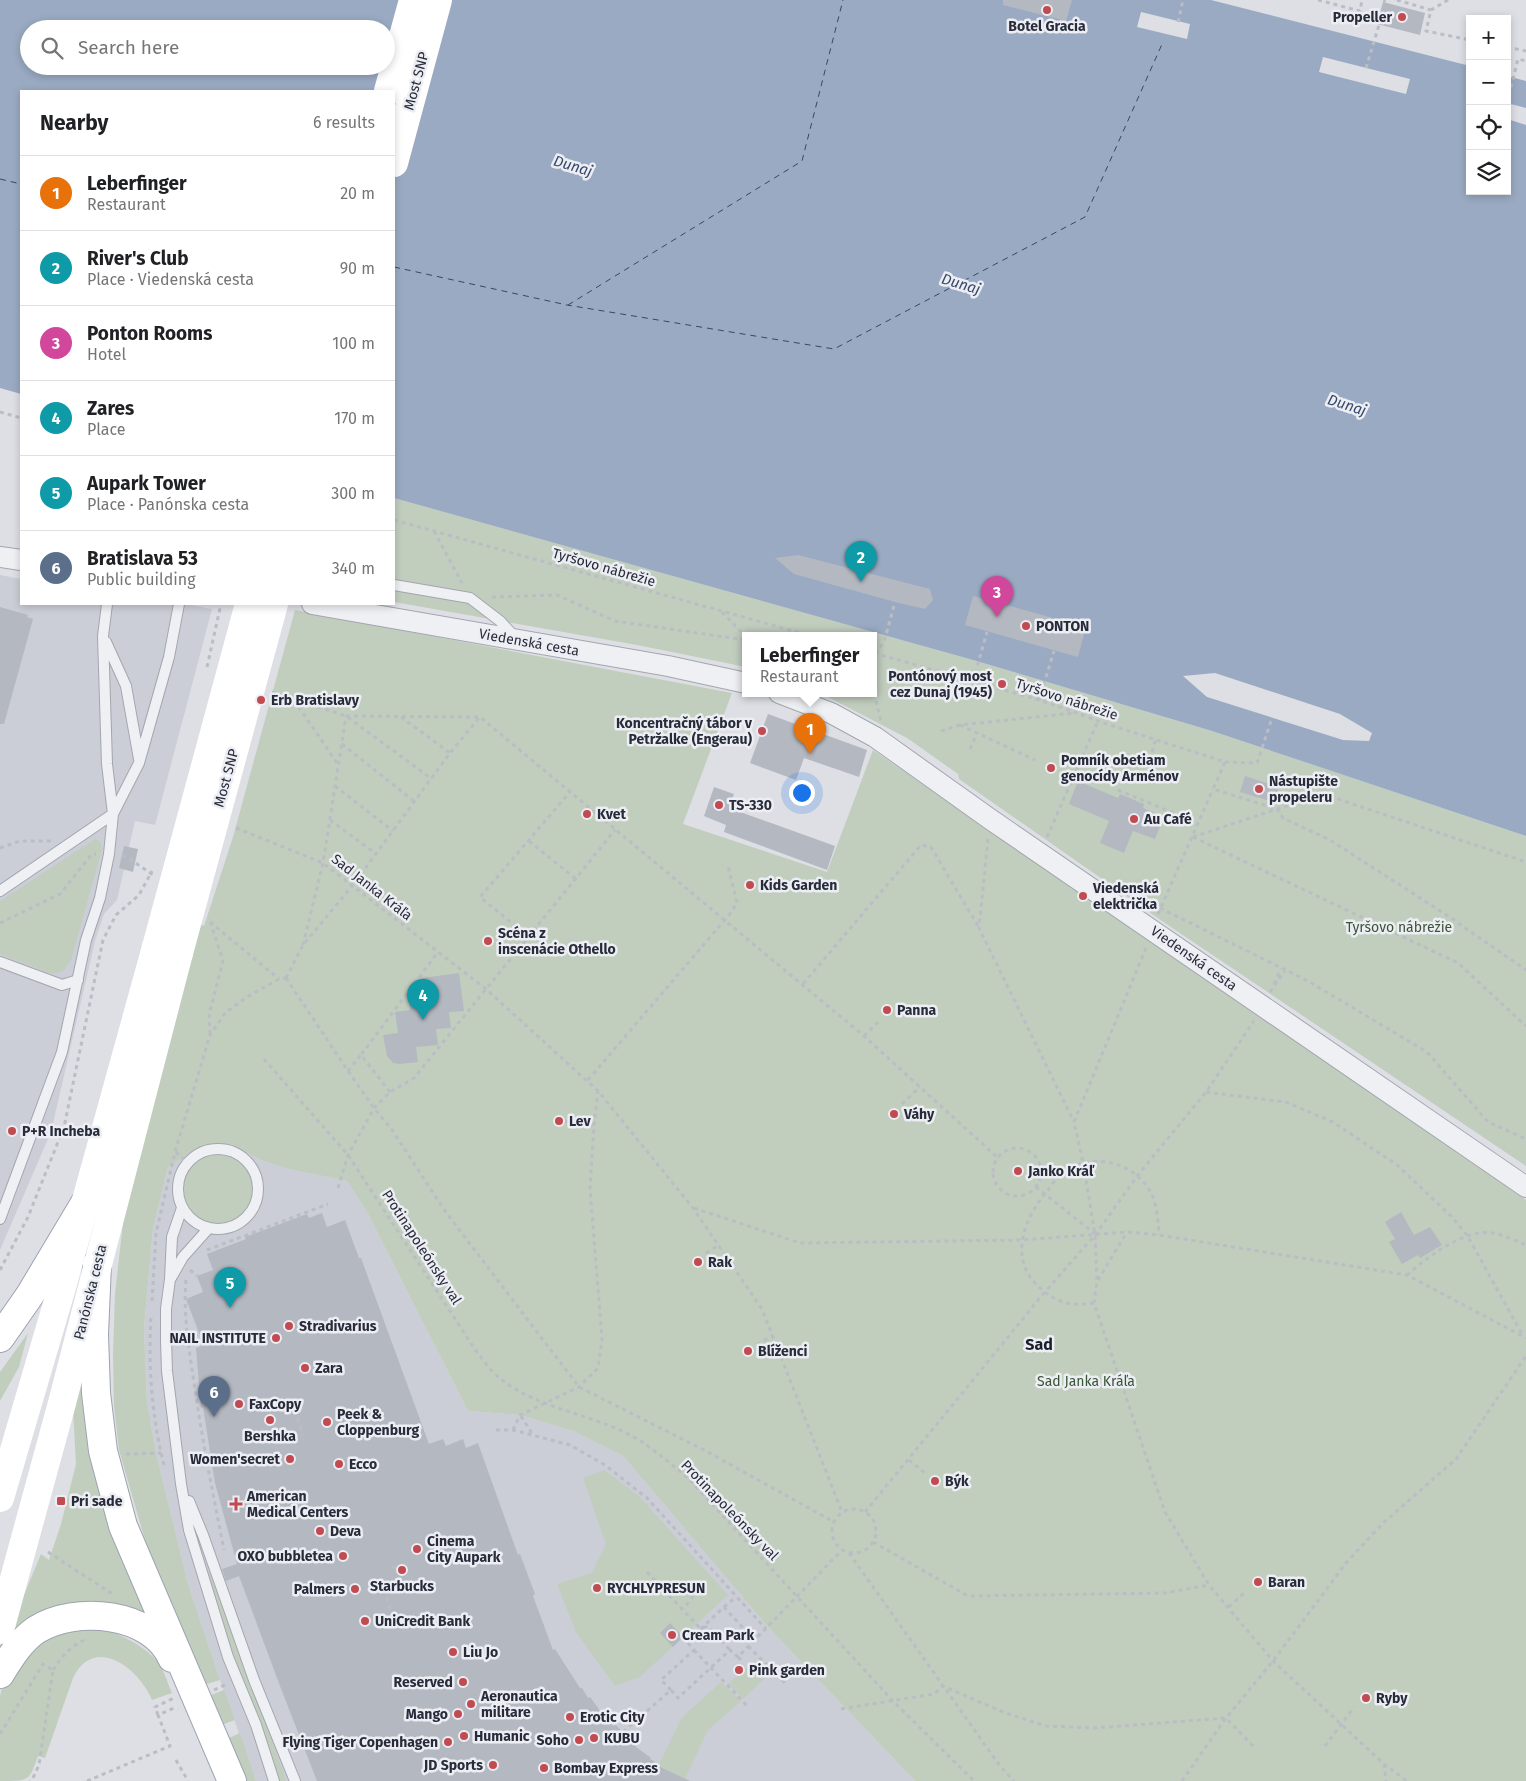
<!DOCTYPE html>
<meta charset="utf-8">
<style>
body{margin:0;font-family:"Fira Sans",sans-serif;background:#f2f2f2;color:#202124}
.controls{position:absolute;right:15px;top:15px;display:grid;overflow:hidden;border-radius:0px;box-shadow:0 2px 8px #0003}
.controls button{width:45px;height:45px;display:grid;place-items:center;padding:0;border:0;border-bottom:1px solid #e0e0e0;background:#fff;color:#202124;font:25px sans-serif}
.you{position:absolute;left:801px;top:792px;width:18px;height:18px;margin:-12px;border:4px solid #fff;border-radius:50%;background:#1a73e8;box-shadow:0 0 0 8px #1a73e833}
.badge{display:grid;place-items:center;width:32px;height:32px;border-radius:50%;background:#1a73e8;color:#fff;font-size:16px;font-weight:700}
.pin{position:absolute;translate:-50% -41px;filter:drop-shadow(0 1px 2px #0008)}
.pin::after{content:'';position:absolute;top:26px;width:18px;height:15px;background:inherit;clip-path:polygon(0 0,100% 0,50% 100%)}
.popup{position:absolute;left:742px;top:632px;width:135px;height:65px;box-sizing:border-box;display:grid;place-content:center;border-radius:0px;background:#fff;filter:drop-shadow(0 1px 4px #0005);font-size:16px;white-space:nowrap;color:#757577}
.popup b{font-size:19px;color:#202124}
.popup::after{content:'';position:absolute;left:50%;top:100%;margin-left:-10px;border:10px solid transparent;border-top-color:#fff}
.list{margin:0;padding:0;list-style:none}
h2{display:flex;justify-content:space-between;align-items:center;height:65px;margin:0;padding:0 20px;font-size:21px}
h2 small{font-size:16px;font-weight:400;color:#757577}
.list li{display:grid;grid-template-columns:32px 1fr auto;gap:15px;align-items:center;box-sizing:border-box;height:75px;padding:0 20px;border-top:1px solid #e0e0e0}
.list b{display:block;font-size:19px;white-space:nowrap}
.list p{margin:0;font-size:16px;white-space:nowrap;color:#757577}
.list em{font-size:16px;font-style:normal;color:#757577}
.icon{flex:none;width:28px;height:28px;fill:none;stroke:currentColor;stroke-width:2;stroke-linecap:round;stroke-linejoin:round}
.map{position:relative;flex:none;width:1526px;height:1781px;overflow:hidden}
.search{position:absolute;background:#fff;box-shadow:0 2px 8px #0003;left:20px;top:20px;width:375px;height:55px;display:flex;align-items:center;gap:12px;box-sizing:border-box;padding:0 18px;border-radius:28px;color:#757577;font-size:19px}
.panel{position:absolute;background:#fff;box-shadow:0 2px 8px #0003;left:20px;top:90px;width:375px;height:515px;border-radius:0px}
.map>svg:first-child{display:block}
.built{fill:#cbced6}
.green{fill:#c1cebe}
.water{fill:#9aaac2;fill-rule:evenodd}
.pier{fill:#dddfe5}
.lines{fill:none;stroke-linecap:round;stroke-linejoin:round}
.ferry{stroke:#36486a;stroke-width:1;stroke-dasharray:6 5;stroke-linecap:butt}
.building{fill:#b4b8c1}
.lane-casing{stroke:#a3a6ae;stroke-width:12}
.street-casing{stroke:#a3a6ae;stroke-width:22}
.primary-casing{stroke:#9da3b0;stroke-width:30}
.path{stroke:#bbbdc4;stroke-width:3;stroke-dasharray:4 4;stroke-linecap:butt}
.lane{stroke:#eff0f4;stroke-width:10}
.street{stroke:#eff0f4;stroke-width:20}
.secondary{stroke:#fff;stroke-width:28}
.primary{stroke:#fff;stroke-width:28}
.secondary-bridge{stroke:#fff;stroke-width:28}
.poi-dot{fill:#c14b51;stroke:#eceef3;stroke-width:2}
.labels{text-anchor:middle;stroke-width:5;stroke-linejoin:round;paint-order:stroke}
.poi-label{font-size:14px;font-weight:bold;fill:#282c3a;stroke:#eceef3;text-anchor:start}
.street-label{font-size:14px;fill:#282c3a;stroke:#eceef3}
.park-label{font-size:14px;fill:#395436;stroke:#eceef3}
.water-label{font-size:15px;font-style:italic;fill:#36486a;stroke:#eceef3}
.quarter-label{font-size:16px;font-weight:bold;fill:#1a1e2b;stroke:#eceef3}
</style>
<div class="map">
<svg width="1526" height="1781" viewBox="0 0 1526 1781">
<rect width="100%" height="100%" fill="#dddfe5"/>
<!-- built -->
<path class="built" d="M 0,575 L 21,579 L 21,604 L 185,604 L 212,609 L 155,825 L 135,821 L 117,900 L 104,914 L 95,941 L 51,1132 L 0,1250 Z
M 217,1144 L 232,1145 L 261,1160 L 288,1169 L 347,1181 L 367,1212 L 468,1411 L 520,1415 L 573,1431 L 623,1456 L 768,1627 L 915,1781 L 256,1781 L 220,1680 L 188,1584 L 156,1453 L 147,1402 L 144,1329 L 153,1229 L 168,1167 L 199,1148 Z"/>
<!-- green -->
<path class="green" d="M 394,498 L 973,660 L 1212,731 L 1526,836 L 1526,1166 L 1162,921 L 959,779 L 958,774 L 907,738 L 820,693 L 874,693 L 874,635 L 746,635 L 746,667 L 637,645 L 394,602 Z
M 295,610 L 732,693 L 683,824 L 827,872 L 873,750 L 1526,1200 L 1526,1781 L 915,1781 L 768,1627 L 623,1456 L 573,1431 L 520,1415 L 468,1411 L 367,1212 L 347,1181 L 288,1169 L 261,1160 L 232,1145 L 217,1144 L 199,1148 L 168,1167 L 153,1229 L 144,1328 L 147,1402 L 156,1453 L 188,1584 L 220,1680 L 200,1686 L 163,1595 L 145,1540 L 119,1450 L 114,1406 L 113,1354 L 115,1294 L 123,1223 L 200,924 L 204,926 L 233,837 Z
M 95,839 C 101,841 102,844 102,850 L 71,960 C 65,970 61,975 49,973 L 0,954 L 0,901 Z
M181 1189a37 37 0 1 1 74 0a37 37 0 1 1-74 0Z
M 28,1333 L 19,1367 L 0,1401 L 0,1372 Z
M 86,1359 L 150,1621 L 33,1622 L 14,1628 L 21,1602 L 41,1554 L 49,1560 L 61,1524 L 76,1464 L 73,1409 Z
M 604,1470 L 639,1496 L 728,1595 L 640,1677 L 615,1686 L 576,1632 L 557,1584 L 592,1573 L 606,1544 L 583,1478 Z
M 211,1570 L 283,1772 L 286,1781 L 278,1781 L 235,1660 L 208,1571 Z
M 100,1626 C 119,1635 143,1644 157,1661 C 164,1669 167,1682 172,1693 L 152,1700 C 139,1668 94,1634 73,1678 L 45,1758 L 38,1756 C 29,1781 30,1781 0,1781 L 0,1696 L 2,1688 L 24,1650 L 60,1630 Z
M 755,1661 L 759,1662 L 770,1673 L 743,1699 L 728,1684 L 750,1664 Z
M 721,1682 L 741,1701 L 708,1730 L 684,1781 L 658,1766 L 682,1717 Z
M 224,1690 L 235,1720 L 216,1727 L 204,1698 Z
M 240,1733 L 256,1781 L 238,1781 L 222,1741 Z"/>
<!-- water -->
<path class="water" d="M 0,0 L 1211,0 L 1470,66 L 1470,191 L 1507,191 L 1507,76 L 1526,81 L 1526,836 L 1212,731 L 973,660 L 394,498 L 394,91 L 21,91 L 21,394 L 0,388 ZM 29,29 L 386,29 L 386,66 L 29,66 Z"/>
<!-- pier -->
<path class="pier" d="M 1141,12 L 1190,24 L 1187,39 L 1137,27 Z
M 1323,57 L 1410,79 L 1406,94 L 1319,72 Z
M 1507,103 L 1526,108 L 1526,125 L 1507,119 Z
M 1215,673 L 1340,714 L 1372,733 L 1369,741 L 1343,740 L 1207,697 L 1183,676 Z"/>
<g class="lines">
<!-- ferry -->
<path class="ferry" d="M 0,179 L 21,184
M 394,267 L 567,305 L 834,349 L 1085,217 L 1163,42
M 568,305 L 802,161 L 843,0"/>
</g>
<!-- building -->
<path class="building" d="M 1003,0 L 1072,0 L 1066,21 L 1003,5 Z
M 1383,2 L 1425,13 L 1420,35 L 1377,24 Z
M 798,555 L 930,589 L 933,600 L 925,609 L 895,602 L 794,574 L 775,558 Z
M 973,596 L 1086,627 L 1078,657 L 965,625 Z
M 0,607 L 28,615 L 27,617 L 33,619 L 4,724 L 0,724 Z
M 768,714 L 867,750 L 859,777 L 804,758 L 796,780 L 750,763 Z
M 1245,776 L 1279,787 L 1273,802 L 1240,792 Z
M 1078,781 L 1118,798 L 1120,794 L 1144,804 L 1143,808 L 1164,817 L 1155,839 L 1133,831 L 1124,853 L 1100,843 L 1109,821 L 1069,804 Z
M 714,787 L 734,794 L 729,808 L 835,846 L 827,870 L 724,832 L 726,825 L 704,816 Z
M 124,846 L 138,849 L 133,872 L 119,868 Z
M 459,973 L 464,1011 L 449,1012 L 451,1028 L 436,1029 L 438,1045 L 416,1047 L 418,1062 L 400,1064 L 393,1063 L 387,1056 L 383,1035 L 398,1033 L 395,1012 L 410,1010 L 409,995 L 423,993 L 422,978 Z
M 1401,1212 L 1414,1235 L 1430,1227 L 1442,1245 L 1420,1258 L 1418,1255 L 1402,1264 L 1389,1242 L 1395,1239 L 1385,1222 Z
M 322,1213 L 327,1227 L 345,1220 L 359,1258 L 361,1258 L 429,1444 L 443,1439 L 446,1446 L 463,1439 L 466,1448 L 478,1443 L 518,1555 L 520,1554 L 535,1594 L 533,1596 L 553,1650 L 555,1649 L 580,1688 L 582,1688 L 588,1698 L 590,1697 L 601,1712 L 603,1711 L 607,1719 L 609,1718 L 613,1726 L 616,1725 L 636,1746 L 636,1747 L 651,1758 L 650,1759 L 659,1764 L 658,1766 L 690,1781 L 317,1781 L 280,1686 L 239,1576 L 226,1581 L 222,1569 L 237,1564 L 215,1483 L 203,1407 L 201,1408 L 196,1348 L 201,1346 L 198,1339 L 201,1338 L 186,1299 L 203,1292 L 197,1276 L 213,1270 L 207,1254 L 246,1239 L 245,1237 L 307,1214 L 309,1218 Z
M 670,1623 L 683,1637 L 673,1647 L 660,1633 Z"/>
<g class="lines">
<!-- lane casing -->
<g class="lane-casing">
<path id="lane" d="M 394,585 L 470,598 L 500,621 L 514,636
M 106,642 L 126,686 L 139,759
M 0,891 L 113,814 L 139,763 L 169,657 L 179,604
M 0,962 L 62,985 L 78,980
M178 1189a40 40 0 1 1 80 0a40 40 0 1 1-80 0Z
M 182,1208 L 172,1237 L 170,1279 L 166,1309 L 166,1340 L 167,1371 L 181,1484 L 189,1530 L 228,1657 L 256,1725 L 274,1781
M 0,1219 L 62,1052 L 86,940 L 100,898 L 109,854 L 113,814 L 107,764 L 103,636 L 107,604
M 171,1278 L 183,1257 L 208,1229
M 189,1501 L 203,1535 L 254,1680 L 295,1781"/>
</g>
<!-- street casing -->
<g class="street-casing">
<path id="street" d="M 0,557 L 21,560
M 312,604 L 668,666 L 746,683
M 779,693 L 831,713 L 875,737 L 990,819 L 1526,1187"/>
</g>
<!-- primary casing -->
<g class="primary-casing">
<path id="primary" d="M 97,1264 L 94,1335 L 96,1393 L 103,1451 L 123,1526 L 232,1781
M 0,1338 L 30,1295 L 85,1203
M 0,1674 C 10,1658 20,1641 36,1630 C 75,1605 152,1612 172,1658"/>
</g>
<!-- path -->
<path class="path" d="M 1318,0 L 1360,11 L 1362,0
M 1397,0 L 1431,10
M 1448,0 L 1431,10 L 1426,31 L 1470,40
M 1384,2 L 1385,0
M 1178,22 L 1183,0
M 1507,47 L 1526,51
M 1366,68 L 1379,25
M 1507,103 L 1518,59 L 1526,61
M 0,412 L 21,418
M 394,520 L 808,635
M 434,531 L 462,583
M 492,597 L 557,595 L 615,621 L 746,640
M 722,612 L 746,637
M 874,653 L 1039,700 L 1077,713 L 1098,721 L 1225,762 L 1213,789 L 1277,809 L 1323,794 L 1526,862
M 874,662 L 876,654 L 884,642 L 895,602
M 207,667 L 221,604
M 973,681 L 987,632
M 272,692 L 346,716 L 432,779
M 874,693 L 881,721
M 294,700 L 337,763
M 1039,700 L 1054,651
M 346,716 L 480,717 L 864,1036 L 998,1158
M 401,717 L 450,753
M 960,725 L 1035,760
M 941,731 L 960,725 L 1074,713
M 342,744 L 415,802
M 970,749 L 977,733
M 1152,752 L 1156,739
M 1225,762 L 1257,763 L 1272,718
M 335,786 L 393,831
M 1118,790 L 1176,814
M 330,820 L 376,854
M 236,828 L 323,863 L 486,989 L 598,1091 L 693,1208 L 762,1309 L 842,1512
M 1047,837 L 1098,721
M 1193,837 L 1277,809 L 1283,818 L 1330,840 L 1445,914 L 1526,970
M 1193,837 L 1458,963 L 1526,1026
M 988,839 L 979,928 L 1074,1122
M 529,841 L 576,879
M 0,848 L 20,841 L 51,841
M 122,856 L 127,857 L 153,875
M 1160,908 L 1308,981 L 1427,1052 L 1488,1122 L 1526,1139
M 1158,914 L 1213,789
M 210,922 L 279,979
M 0,923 L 60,894 L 92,854 L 96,854
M 529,937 L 480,897 L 570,792
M 303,945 L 323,863 L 346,716
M 1146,948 L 1074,1122 L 1083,1162 L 1095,1235 L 1097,1281 L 1094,1303 L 1165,1512 L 1209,1585 L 1273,1661 L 1384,1764 L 1407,1781
M 286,978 L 348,1071 L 374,1108 L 392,1130 L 445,1211 L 579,1387 L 704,1450 L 834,1522
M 286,978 L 303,945 L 353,885 L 450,753 L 479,718
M 803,984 L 921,845 L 931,847 L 978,926
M 1274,984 L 1281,969
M 1270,992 L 1285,971
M 210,1034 L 209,1015 L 223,961 L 211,924
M 864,1036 L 880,1020
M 264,1059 L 348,1155 L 476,1351 C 482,1358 487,1366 493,1372 C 527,1406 584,1412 626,1433 C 649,1444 668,1462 688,1478 L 893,1701 L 974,1781
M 348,1071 L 361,1055
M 588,1080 L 729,915 L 737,903 L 728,866
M 390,1092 L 361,1055 L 438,952
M 1206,1092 L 1286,1102 L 1333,1122 L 1397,1165 L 1451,1216 L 1467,1235 L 1523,1336
M 902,1104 L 920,1087
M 565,1121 L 594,1126
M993 1172a24 24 0 1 1 48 0a24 24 0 1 1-48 0Z
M 176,1152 L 187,1163
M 1036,1187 L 1095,1234
M 338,1188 L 348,1155 L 374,1108 L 390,1092 L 414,1078 L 615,830
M 694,1208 L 800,1243 L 1022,1240 L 1127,1232 L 1159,1235 L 1407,1275 L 1526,1338
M 207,1250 L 328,1204
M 706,1253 L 719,1245
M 0,1270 L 28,1217 L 64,1127 L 103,940 L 116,915 L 139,895 L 152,871
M 190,1270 L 197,1276
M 1407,1275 C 1426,1258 1465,1228 1493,1233 C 1504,1235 1516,1241 1526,1245
M 186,1280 C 183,1314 189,1349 194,1383 C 202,1439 213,1494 224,1550
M 1098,1280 L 1127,1232
M 152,1301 L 156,1233 L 175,1152 L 210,1035 L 226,1012 L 250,995 L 279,979 L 286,978
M 1094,1303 C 1071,1307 1053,1302 1036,1284 C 1008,1255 1026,1215 1049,1189 C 1053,1183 1058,1176 1064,1172 C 1092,1152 1132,1161 1150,1191 C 1157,1204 1158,1220 1159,1235
M 151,1318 C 148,1367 152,1418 164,1465
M 188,1342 L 199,1333
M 757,1345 L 773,1335
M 295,1411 L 303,1435
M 521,1416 L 533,1435
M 496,1430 L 513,1430 L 570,1445 L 605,1465 L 647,1498 L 766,1629
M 513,1430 L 520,1415 L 579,1387 L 598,1368 L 602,1339 L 590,1188 L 594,1126 L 598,1091
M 126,1454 L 161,1453
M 909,1460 L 926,1474
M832 1531a22 22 0 1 1 44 0a22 22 0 1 1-44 0Z
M 865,1512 L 1044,1293 L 1095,1235 L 1138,1175 L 1206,1092 L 1254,1021
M 873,1542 L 968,1596 L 1165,1593 L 1209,1585
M 48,1552 L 114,1595
M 849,1553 L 1000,1766 L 1014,1781
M 392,1568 L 408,1563
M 647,1572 L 699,1627 L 709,1627 L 730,1650
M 384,1590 L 392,1614
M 670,1596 L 680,1586 L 687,1587 L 692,1591 L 692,1598 L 683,1609
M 724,1607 L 736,1597
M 1229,1607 L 1246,1591
M 748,1646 L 786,1684
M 694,1650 L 749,1708
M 738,1657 L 742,1661
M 53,1670 C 62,1656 70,1647 84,1640
M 214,1690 L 227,1684
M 671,1690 L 661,1680 L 694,1650 L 687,1642 L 724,1607 L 754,1640
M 841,1709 L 934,1694 L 943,1686 L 1003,1712 L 1046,1726 L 1095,1728 L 1226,1718 L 1255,1748
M 158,1715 L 155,1707 L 174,1698
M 623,1732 L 671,1690 L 678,1698 L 730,1650 L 738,1657 L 842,1550
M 0,1734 L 43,1664 L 53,1670 L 39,1765 L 33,1778 L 30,1781
M 1325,1746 L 1354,1707
M 176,1760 L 188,1781
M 1384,1764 L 1386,1781
M 87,1781 L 170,1746 L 158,1715 L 174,1708
M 1182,1781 L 1226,1718 L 1273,1661 L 1346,1563 L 1382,1524 L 1456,1459 L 1526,1356"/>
<!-- lane -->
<use href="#lane" class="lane"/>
<!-- street -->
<use href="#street" class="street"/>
<!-- secondary -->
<path class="secondary" d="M 388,91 L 413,0
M 394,163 L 438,0
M 0,1498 L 62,1287 L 156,947
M 0,1630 L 62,1403 L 179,953"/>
<!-- primary -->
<use href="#primary" class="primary"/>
<!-- secondary-bridge -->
<path class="secondary-bridge" d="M 156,947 L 249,604
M 179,953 L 274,604"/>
</g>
<!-- markers -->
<g class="poi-dot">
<circle cx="1047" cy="10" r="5"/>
<circle cx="1402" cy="17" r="5"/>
<circle cx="1026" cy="626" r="5"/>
<circle cx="1002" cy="684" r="5"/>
<circle cx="261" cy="700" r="5"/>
<circle cx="762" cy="731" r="5"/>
<circle cx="1051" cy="768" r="5"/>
<circle cx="1259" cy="789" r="5"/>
<circle cx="719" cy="805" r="5"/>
<circle cx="587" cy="814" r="5"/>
<circle cx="1134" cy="819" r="5"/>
<circle cx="750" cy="885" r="5"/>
<circle cx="1083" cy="896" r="5"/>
<circle cx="488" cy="941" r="5"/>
<circle cx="887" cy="1010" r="5"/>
<circle cx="894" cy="1114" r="5"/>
<circle cx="559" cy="1121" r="5"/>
<circle cx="12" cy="1131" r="5"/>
<circle cx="1018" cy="1171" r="5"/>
<circle cx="698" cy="1262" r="5"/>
<circle cx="289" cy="1326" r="5"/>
<circle cx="276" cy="1338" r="5"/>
<circle cx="748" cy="1351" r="5"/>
<circle cx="305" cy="1368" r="5"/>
<circle cx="239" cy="1404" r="5"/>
<circle cx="270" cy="1420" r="5"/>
<circle cx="327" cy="1422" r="5"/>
<circle cx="290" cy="1459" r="5"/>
<circle cx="339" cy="1464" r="5"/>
<circle cx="935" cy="1481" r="5"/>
<rect x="56" y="1496" width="10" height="10" rx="2.5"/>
<path d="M233.5 1496.5h5v5h5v5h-5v5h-5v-5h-5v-5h5z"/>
<circle cx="320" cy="1531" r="5"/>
<circle cx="417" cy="1549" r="5"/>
<circle cx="343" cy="1556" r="5"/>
<circle cx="402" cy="1570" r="5"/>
<circle cx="1258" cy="1582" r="5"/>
<circle cx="597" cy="1588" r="5"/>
<circle cx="355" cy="1589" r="5"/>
<circle cx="365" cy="1621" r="5"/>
<circle cx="672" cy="1635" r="5"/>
<circle cx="453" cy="1652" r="5"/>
<circle cx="739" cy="1670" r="5"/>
<circle cx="463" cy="1682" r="5"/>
<circle cx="1366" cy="1698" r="5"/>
<circle cx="471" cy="1704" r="5"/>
<circle cx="458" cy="1714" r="5"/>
<circle cx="570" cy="1717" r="5"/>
<circle cx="464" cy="1736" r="5"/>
<circle cx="594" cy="1738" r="5"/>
<circle cx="579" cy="1740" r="5"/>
<circle cx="448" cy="1742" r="5"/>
<circle cx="493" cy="1765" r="5"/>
<circle cx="544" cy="1768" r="5"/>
</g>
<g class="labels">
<!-- poi labels -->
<g class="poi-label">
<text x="1392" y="22" text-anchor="end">Propeller</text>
<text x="1047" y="31" text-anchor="middle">Botel Gracia</text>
<text x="1036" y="631">PONTON</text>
<text x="992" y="681" text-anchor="end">Pontónový most<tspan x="992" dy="16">cez Dunaj (1945)</tspan></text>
<text x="271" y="705">Erb Bratislavy</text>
<text x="752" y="728" text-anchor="end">Koncentračný tábor v<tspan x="752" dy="16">Petržalke (Engerau)</tspan></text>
<text x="1061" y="765">Pomník obetiam<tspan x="1061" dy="16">genocídy Arménov</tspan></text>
<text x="1269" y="786">Nástupište<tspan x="1269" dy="16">propeleru</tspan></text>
<text x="729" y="810">TS-330</text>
<text x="597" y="819">Kvet</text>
<text x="1144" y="824">Au Café</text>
<text x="760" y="890">Kids Garden</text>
<text x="1093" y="893">Viedenská<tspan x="1093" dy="16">električka</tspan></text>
<text x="498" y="938">Scéna z<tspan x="498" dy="16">inscenácie Othello</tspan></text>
<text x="897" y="1015">Panna</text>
<text x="904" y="1119">Váhy</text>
<text x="569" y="1126">Lev</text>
<text x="22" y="1136">P+R Incheba</text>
<text x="1028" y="1176">Janko Kráľ</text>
<text x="708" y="1267">Rak</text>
<text x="299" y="1331">Stradivarius</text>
<text x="266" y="1343" text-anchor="end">NAIL INSTITUTE</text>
<text x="758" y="1356">Blíženci</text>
<text x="315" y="1373">Zara</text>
<text x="249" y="1409">FaxCopy</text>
<text x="337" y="1419">Peek &amp;<tspan x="337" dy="16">Cloppenburg</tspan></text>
<text x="270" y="1441" text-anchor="middle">Bershka</text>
<text x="280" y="1464" text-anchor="end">Women'secret</text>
<text x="349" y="1469">Ecco</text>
<text x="945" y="1486">Býk</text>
<text x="247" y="1501">American<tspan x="247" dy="16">Medical Centers</tspan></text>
<text x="71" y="1506">Pri sade</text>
<text x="330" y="1536">Deva</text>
<text x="427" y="1546">Cinema<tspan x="427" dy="16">City Aupark</tspan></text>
<text x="333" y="1561" text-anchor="end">OXO bubbletea</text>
<text x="1268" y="1587">Baran</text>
<text x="402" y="1591" text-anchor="middle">Starbucks</text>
<text x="607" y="1593">RYCHLYPRESUN</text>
<text x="345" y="1594" text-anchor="end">Palmers</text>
<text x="375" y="1626">UniCredit Bank</text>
<text x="682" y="1640">Cream Park</text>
<text x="463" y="1657">Liu Jo</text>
<text x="749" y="1675">Pink garden</text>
<text x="453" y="1687" text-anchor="end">Reserved</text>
<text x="481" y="1701">Aeronautica<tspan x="481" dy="16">militare</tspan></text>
<text x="1376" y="1703">Ryby</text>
<text x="448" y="1719" text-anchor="end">Mango</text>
<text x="580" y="1722">Erotic City</text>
<text x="474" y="1741">Humanic</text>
<text x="604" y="1743">KUBU</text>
<text x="569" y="1745" text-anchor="end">Soho</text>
<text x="438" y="1747" text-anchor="end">Flying Tiger Copenhagen</text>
<text x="483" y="1770" text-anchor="end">JD Sports</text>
<text x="554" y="1773">Bombay Express</text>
</g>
<!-- street labels -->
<g class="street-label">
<text transform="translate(416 81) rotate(-75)" y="5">Most SNP</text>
<text transform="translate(604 567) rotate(16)" y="5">Tyršovo nábrežie</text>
<text transform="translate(529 642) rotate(10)" y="5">Viedenská cesta</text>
<text transform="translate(1067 699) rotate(18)" y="5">Tyršovo nábrežie</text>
<text transform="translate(226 778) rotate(-75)" y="5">Most SNP</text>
<text transform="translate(372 887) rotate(38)" y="5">Sad Janka Kráľa</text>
<text transform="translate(1194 958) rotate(35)" y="5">Viedenská cesta</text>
<text transform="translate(422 1247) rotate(57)" y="5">Protinapoleónsky val</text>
<text transform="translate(90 1292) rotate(-76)" y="5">Panónska cesta</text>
<text transform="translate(730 1510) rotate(46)" y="5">Protinapoleónsky val</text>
</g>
<!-- park labels -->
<g class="park-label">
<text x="1399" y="932">Tyršovo nábrežie</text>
<text x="1086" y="1386">Sad Janka Kráľa</text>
</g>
<!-- water labels -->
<g class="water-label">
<text transform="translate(573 166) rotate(17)" y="5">Dunaj</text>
<text transform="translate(961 284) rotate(17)" y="5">Dunaj</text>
<text transform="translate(1347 405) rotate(18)" y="5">Dunaj</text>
</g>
<!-- quarter labels -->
<g class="quarter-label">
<text x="1039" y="1350">Sad</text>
</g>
</g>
</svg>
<div class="controls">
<button>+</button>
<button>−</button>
<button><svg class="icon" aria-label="locate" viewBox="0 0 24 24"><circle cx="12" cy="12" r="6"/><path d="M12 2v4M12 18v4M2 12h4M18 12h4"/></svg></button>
<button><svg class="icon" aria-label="layers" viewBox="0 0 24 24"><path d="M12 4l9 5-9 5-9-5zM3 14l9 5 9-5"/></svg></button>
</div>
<div class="you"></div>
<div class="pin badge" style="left:810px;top:754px;background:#e8710a">1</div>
<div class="popup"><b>Leberfinger</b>Restaurant</div>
<div class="pin badge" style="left:861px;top:582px;background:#0f9aa8">2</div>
<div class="pin badge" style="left:997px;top:617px;background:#d1479c">3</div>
<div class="pin badge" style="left:423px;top:1020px;background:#0f9aa8">4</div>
<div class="pin badge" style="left:230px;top:1308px;background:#0f9aa8">5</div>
<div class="pin badge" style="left:214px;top:1417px;background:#5c6f8a">6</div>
<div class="search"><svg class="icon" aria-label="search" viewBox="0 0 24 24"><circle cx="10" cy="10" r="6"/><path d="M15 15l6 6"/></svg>Search here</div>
<section class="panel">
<h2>Nearby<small>6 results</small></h2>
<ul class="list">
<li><span class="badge" style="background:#e8710a">1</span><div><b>Leberfinger</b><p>Restaurant</p></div><em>20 m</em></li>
<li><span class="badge" style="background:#0f9aa8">2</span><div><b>River's Club</b><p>Place · Viedenská cesta</p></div><em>90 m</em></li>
<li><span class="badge" style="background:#d1479c">3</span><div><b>Ponton Rooms</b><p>Hotel</p></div><em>100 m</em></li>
<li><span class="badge" style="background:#0f9aa8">4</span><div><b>Zares</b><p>Place</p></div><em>170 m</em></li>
<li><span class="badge" style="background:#0f9aa8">5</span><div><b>Aupark Tower</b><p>Place · Panónska cesta</p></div><em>300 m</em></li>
<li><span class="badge" style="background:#5c6f8a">6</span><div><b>Bratislava 53</b><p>Public building</p></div><em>340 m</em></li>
</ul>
</section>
</div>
